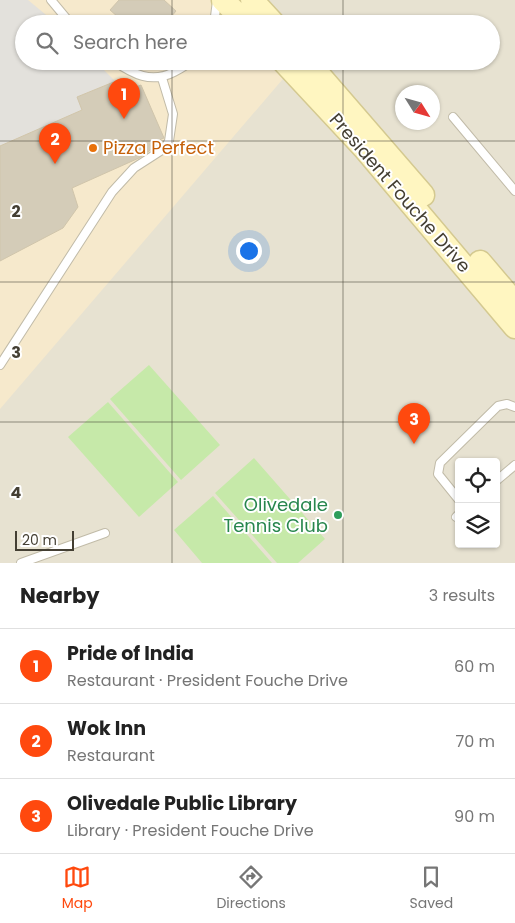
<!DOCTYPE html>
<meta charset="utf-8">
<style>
body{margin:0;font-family:Poppins,sans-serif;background:#f6f6f6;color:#222}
.controls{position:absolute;right:15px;bottom:15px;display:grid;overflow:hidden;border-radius:5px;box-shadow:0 1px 4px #0004}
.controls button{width:45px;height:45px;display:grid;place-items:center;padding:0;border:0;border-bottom:1px solid #e0e0e0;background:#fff;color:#222;font:25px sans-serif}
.compass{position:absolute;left:395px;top:85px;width:45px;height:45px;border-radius:50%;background:#fff;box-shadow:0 1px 4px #0004;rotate:127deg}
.scale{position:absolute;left:15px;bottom:12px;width:59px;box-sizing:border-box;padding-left:5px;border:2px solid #443f33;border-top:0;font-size:14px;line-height:18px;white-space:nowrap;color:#443f33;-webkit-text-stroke:4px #fff;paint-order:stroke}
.you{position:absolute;left:248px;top:250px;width:18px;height:18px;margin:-12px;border:4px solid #fff;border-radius:50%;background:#1a73e8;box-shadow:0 0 0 8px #1a73e833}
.badge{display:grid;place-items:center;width:32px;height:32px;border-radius:50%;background:#ff490e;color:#fff;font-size:16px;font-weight:700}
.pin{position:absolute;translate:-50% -41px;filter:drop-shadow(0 1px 2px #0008)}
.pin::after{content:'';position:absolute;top:26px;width:18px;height:15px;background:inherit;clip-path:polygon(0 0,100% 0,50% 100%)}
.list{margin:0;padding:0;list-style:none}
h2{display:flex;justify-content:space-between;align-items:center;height:65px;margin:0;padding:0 20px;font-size:21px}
h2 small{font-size:16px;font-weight:400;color:#767676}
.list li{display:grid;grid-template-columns:32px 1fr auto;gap:15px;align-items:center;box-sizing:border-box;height:75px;padding:0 20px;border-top:1px solid #e0e0e0}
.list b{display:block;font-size:19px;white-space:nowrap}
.list p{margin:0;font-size:16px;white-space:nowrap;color:#767676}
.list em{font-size:16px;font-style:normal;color:#767676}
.icon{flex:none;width:28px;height:28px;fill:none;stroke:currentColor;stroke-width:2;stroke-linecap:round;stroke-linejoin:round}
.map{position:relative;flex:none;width:515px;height:563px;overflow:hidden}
.search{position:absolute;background:#fff;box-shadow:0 1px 4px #0004;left:15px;right:15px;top:15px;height:55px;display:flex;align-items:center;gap:12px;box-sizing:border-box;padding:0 18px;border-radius:28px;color:#767676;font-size:19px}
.sheet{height:290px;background:#fff}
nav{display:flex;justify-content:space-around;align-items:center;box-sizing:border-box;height:70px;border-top:1px solid #e0e0e0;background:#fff;font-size:14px;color:#767676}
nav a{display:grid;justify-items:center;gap:2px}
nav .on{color:#ff490e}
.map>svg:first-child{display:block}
.residential{fill:#e7e2d1;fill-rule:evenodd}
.commercial{fill:#f6e9cc}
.green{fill:#c6e9a9}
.parking{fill:#e3e1dc}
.building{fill:#d4ccb8;stroke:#d0c5ab}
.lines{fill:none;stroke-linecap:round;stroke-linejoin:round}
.lane-casing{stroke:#c1bba8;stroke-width:10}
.secondary-casing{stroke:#d4c990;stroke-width:25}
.lane{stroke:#fff;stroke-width:8}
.secondary{stroke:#fff6c1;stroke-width:22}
.grid{fill:none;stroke:#443f33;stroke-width:1;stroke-opacity:0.55}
.food-dot{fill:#e8710a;stroke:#fff;stroke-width:2}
.leisure-dot{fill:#2e9e5b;stroke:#fff;stroke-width:2}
.labels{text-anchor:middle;stroke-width:4;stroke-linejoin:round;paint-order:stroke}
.food-label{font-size:18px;fill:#c56008;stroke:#fff;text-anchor:start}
.street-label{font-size:18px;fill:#443f33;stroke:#fff}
.leisure-label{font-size:18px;fill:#27864d;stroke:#fff;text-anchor:end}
.grid-label{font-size:16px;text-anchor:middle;font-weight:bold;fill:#443f33;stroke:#fff;stroke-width:4;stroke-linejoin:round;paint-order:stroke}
</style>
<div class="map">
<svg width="515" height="563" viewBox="0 0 515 563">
<rect width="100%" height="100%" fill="#f2efe3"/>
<!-- residential -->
<path class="residential" d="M 0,0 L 515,0 L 515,563 L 0,563 ZM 24,24 L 491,24 L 491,61 L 24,61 ZM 402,92 L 432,92 L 432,122 L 402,122 ZM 459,462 L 496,462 L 496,544 L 459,544 Z"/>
<!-- commercial -->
<path class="commercial" d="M 0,0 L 216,0 L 240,24 L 24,24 L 24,61 L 277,61 L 288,73 L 0,409 Z"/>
<!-- green -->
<path class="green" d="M 149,365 L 220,445 L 181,480 L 110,399 Z
M 108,402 L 178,482 L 139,517 L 68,437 Z
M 254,458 L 325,539 L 298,563 L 277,563 L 215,493 Z
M 213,496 L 272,563 L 202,563 L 174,530 Z"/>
<!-- parking -->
<path class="parking" d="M 0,0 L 28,0 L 57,24 L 24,24 L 24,61 L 95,61 L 115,81 L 77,97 L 82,110 L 0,146 Z"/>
<!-- building -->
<path class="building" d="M 119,0 L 164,0 L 176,11 L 165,24 L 126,24 L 110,10 Z
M 121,79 L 126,91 L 141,85 L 164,138 L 150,144 L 152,149 L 139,158 L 72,188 L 78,207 L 63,228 L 0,261 L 0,146 L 82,110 L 77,97 Z"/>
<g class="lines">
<!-- lane casing -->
<g class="lane-casing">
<path id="lane" d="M 51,0 L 71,24
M 188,24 L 190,22
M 214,24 L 217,1
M 223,24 L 234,13
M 114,61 C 133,74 151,84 174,72 C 180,69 186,66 191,61
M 453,117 L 515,191
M 0,365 L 112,192 L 134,168 L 165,148 L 169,141 L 173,114 L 162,78
M 496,481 L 515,465
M 459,500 L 438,474 L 440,463 L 498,406 L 507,404 L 515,407
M 456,517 L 459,514
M 21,563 L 105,533"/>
</g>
<!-- secondary casing -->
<g class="secondary-casing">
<path id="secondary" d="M 223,0 L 247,24
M 252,0 L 274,24
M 283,61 L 364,148 L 515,327
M 307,61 L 423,195
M 480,262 L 515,303"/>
</g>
<!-- lane -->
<use href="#lane" class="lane"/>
<!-- secondary -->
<use href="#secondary" class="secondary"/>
</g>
<!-- grid -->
<path class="grid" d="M 172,0 L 172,24M 343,0 L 343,24M 172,61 L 172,563M 343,61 L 343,563M 0,141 L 515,141M 0,282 L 515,282M 0,422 L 515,422"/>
<!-- markers -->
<circle class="food-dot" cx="93" cy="148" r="5"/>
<circle class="leisure-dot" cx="338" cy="515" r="5"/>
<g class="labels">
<!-- food labels -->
<g class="food-label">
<text x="103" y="154">Pizza Perfect</text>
</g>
<!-- street labels -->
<g class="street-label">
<text transform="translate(400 193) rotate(49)" y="6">President Fouche Drive</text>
</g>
<!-- leisure labels -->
<g class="leisure-label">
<text x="328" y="511">Olivedale<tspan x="328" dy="21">Tennis Club</tspan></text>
</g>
</g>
<g class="grid-label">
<text x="16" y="217">2</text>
<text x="16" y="358">3</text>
<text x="16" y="498">4</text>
</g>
</svg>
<div class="controls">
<button><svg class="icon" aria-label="locate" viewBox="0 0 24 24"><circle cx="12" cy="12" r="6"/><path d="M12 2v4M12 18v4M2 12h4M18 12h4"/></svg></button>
<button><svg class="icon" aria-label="layers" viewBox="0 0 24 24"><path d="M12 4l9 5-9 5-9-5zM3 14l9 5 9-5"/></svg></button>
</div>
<svg class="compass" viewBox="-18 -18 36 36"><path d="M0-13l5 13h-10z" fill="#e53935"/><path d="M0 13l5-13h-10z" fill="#767676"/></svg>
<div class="scale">20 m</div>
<div class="you"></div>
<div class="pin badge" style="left:124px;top:119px">1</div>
<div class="pin badge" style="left:55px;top:164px">2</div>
<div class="pin badge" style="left:414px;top:444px">3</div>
<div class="search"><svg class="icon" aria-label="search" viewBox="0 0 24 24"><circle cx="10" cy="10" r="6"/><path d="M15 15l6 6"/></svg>Search here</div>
</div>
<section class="sheet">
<h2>Nearby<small>3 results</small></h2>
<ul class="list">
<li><span class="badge">1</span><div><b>Pride of India</b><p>Restaurant · President Fouche Drive</p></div><em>60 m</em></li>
<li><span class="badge">2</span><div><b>Wok Inn</b><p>Restaurant</p></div><em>70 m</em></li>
<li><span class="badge">3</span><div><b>Olivedale Public Library</b><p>Library · President Fouche Drive</p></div><em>90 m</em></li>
</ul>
</section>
<nav>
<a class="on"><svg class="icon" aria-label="map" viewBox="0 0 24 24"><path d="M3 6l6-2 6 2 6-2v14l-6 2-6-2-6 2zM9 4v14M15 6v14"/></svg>Map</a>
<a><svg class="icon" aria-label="directions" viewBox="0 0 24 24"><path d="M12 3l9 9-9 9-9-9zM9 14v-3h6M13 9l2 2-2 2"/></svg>Directions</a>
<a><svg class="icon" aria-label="saved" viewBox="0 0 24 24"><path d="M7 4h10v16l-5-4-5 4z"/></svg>Saved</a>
</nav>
